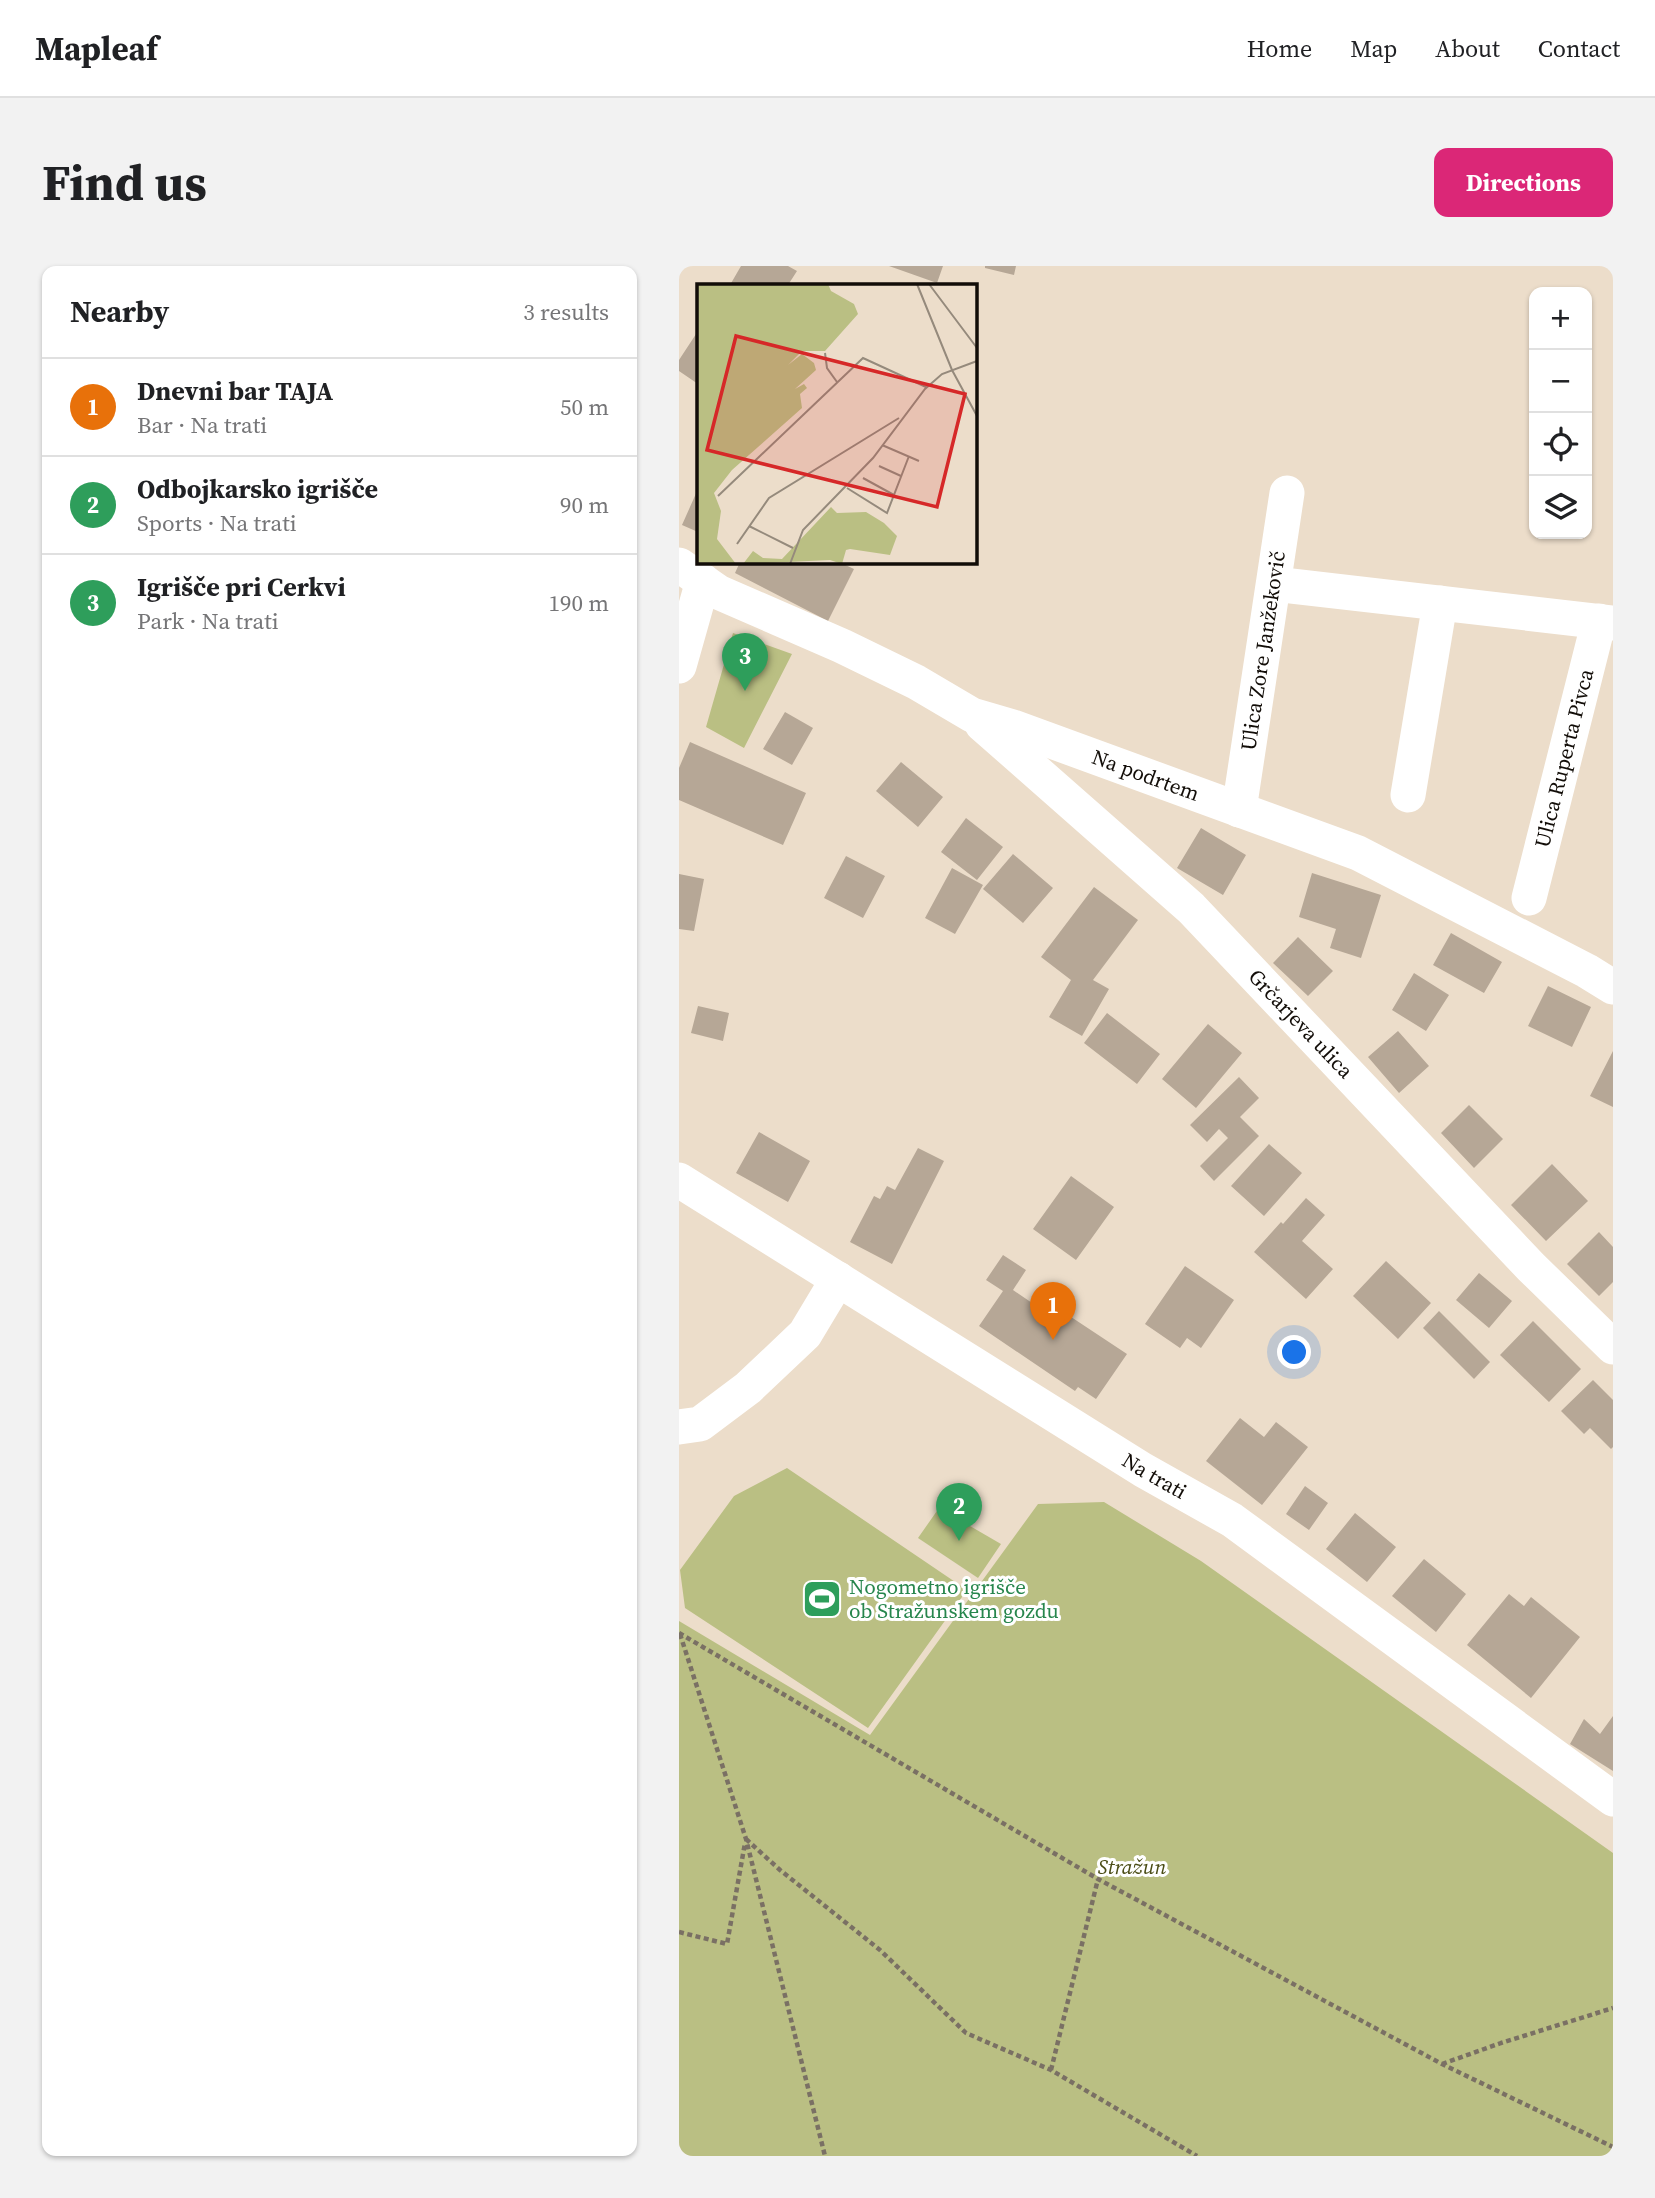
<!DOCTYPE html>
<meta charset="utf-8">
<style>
body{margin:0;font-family:"Source Serif 4",serif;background:#f2f2f2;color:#202124}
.controls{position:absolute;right:21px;top:21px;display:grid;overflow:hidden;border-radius:14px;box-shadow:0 2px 5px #0004}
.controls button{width:63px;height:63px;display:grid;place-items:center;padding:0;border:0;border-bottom:2px solid #e0e0e0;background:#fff;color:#202124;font:35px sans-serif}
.you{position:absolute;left:616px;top:1087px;width:24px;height:24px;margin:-18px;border:5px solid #fff;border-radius:50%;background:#1a73e8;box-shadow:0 0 0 10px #1a73e833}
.badge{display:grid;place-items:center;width:46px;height:46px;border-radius:50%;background:#db2777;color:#fff;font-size:23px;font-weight:700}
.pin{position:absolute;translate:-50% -58px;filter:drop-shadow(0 2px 4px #0008)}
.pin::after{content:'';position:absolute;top:37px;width:24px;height:21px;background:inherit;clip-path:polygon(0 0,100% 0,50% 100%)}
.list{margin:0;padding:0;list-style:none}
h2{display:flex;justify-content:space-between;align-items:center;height:91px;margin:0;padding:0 28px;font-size:30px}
h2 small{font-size:23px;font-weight:400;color:#757577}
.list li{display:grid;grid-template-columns:46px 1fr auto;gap:21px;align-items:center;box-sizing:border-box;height:98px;padding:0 28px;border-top:2px solid #e0e0e0}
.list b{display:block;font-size:26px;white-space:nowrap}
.list p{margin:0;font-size:23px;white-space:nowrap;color:#757577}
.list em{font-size:23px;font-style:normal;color:#757577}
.icon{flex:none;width:38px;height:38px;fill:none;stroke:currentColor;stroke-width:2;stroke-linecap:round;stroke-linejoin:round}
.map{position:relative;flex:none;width:934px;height:1890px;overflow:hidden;border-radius:14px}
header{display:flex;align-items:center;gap:42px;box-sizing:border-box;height:98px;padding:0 35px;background:#fff;border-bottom:2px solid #e0e0e0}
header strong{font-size:33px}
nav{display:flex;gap:38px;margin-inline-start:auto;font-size:24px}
.intro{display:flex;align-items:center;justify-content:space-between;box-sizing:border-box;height:168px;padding:0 42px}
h1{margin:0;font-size:49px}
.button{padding:18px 32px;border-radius:14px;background:#db2777;color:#fff;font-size:24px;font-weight:700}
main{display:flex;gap:42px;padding:0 42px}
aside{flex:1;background:#fff;border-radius:14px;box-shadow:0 2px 5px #0004}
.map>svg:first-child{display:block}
.green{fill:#babf83}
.building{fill:#b6a796}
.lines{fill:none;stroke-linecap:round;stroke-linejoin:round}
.path{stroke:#7a7064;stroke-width:4.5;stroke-dasharray:5 3.5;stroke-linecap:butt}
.street{stroke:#fff;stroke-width:35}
.labels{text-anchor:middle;stroke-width:6;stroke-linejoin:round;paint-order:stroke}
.street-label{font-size:21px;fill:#120d08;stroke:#fff}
.leisure-label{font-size:21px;fill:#27864d;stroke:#fff;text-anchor:start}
.park-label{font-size:21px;font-style:italic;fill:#4a4c15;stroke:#fff}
.inset-road{fill:none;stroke:#958a7c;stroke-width:2}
.view{fill:#d62828;fill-opacity:0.15;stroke:#d62828;stroke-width:3.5}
.inset-edge{fill:none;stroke:#120d08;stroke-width:3.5}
</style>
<header>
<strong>Mapleaf</strong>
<nav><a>Home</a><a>Map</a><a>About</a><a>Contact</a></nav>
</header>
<div class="intro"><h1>Find us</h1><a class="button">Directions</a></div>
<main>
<aside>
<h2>Nearby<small>3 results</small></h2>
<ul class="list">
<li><span class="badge" style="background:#e8710a">1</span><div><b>Dnevni bar TAJA</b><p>Bar · Na trati</p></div><em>50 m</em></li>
<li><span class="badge" style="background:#2e9e5b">2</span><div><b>Odbojkarsko igrišče</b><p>Sports · Na trati</p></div><em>90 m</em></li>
<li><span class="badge" style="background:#2e9e5b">3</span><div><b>Igrišče pri Cerkvi</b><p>Park · Na trati</p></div><em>190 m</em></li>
</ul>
</aside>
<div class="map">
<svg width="934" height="1890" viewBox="0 0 934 1890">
<rect width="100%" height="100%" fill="#ecddca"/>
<!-- green -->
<path class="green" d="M 54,367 L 113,388 L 65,482 L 27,461 Z
M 108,1202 L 288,1324 L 189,1462 L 6,1342 L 1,1304 L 55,1230 Z
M 425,1236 L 522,1295 L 934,1587 L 934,1890 L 0,1890 L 0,1355 L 191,1469 L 359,1238 Z
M 260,1242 L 322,1278 L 299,1312 L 239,1272 Z"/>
<!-- building -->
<path class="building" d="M 62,0 L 109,0 L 118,5 L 109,19 L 51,19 Z
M 210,0 L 264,0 L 258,17 Z
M 306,0 L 337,0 L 335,9 L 306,2 Z
M 19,65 L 19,118 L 0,105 L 0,94 Z
M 19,223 L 19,266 L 3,259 Z
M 61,296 L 99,296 L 106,299 L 108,296 L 160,296 L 175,303 L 149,355 L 56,307 Z
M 106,446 L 134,462 L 113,499 L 84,483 Z
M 11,476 L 127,527 L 104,579 L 0,534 L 0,502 Z
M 222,496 L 264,531 L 239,561 L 197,525 Z
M 287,552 L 324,581 L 298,614 L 262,586 Z
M 522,562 L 567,589 L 544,629 L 498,602 Z
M 334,588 L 374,622 L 344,657 L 304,623 Z
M 167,590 L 206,610 L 184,652 L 145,632 Z
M 273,602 L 304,619 L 276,668 L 246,652 Z
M 633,607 L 702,629 L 682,692 L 651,682 L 657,663 L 620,651 Z
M 0,608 L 25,613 L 15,665 L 0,663 Z
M 415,621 L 459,654 L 414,714 L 430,723 L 403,770 L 370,751 L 392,714 L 362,691 Z
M 772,667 L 823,696 L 805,727 L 754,699 Z
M 619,671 L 654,705 L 629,730 L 594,697 Z
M 735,707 L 770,729 L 747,765 L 713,744 Z
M 869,720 L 912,741 L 893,781 L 849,760 Z
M 19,740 L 50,747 L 44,775 L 12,767 Z
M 428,747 L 481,788 L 458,818 L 405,777 Z
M 529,758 L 563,787 L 517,842 L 483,813 Z
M 719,765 L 750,800 L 720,827 L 689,791 Z
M 934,785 L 934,841 L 911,830 Z
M 560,811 L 580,832 L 561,851 L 580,870 L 535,915 L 521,900 L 549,872 L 540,863 L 528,876 L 511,859 Z
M 790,839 L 824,873 L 795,902 L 762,867 Z
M 80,866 L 131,895 L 109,936 L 57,907 Z
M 590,878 L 623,907 L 585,950 L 552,920 Z
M 239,882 L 265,895 L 213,998 L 171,976 L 195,930 L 201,933 L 208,920 L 216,924 Z
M 873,898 L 909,935 L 867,975 L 832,939 Z
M 392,910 L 435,941 L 397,994 L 354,963 Z
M 627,932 L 646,949 L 623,975 L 654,1003 L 627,1033 L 575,986 L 602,956 L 604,958 Z
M 920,966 L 934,981 L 934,1016 L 920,1030 L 888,998 Z
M 324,989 L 347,1004 L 334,1024 L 375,1052 L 380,1043 L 448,1088 L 417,1133 L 399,1121 L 396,1125 L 300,1060 L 324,1025 L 307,1014 Z
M 707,995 L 752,1037 L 719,1073 L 674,1030 Z
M 506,1000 L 555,1034 L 522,1082 L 508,1072 L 501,1082 L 466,1058 Z
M 800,1007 L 833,1035 L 810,1062 L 777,1034 Z
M 760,1045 L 811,1096 L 795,1113 L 744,1062 Z
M 854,1055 L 902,1103 L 870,1136 L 821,1089 Z
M 914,1114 L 934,1134 L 934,1181 L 932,1183 L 911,1162 L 905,1168 L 882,1145 Z
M 561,1152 L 585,1171 L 597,1156 L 629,1181 L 583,1239 L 527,1195 Z
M 626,1220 L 649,1237 L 630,1264 L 607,1248 Z
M 676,1247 L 717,1281 L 688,1316 L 647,1283 Z
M 745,1293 L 787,1328 L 757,1366 L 713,1330 Z
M 830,1328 L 845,1340 L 852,1331 L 901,1371 L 852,1432 L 788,1379 Z
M 934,1450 L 934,1505 L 891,1478 L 905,1453 L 921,1468 Z"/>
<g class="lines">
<!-- path -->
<path class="path" d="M 0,1367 L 419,1613 L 763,1798 L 934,1881
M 1,1368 L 67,1573 L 146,1890
M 67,1573 L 101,1604 L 201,1684 L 287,1767 L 372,1804 L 518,1890
M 0,1666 L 48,1678 L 66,1577
M 763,1798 L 822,1777 L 934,1742
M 372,1804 L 419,1613"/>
<!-- street -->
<g class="street">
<path id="s1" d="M 0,299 L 39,326 L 163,380 L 237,416 L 293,449 L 334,461 L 679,587 L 908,705 L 934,721"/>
<path d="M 595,318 L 934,357"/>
<path d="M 0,400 L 24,315"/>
<path id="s2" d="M 303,458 L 512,642 L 852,1001 L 934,1081"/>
<path d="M 729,529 L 761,337"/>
<path id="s3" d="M 560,544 L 608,227"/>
<path id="s4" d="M 850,632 L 920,355"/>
<path id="s5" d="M 0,914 L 464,1204 L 553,1254 L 934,1533"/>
<path d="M 0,1161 L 21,1158 L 69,1122 L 126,1068 L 159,1013"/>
</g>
</g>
<!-- icons -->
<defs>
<g id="stadium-square" transform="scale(2.0125)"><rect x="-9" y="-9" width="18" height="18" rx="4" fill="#2e9e5b" stroke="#fff"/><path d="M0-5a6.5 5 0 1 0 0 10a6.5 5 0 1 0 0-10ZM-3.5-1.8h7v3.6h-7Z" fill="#fff"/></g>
</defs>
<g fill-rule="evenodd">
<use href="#stadium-square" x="143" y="1333"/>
</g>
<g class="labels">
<!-- street labels -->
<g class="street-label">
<text dy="7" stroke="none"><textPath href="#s3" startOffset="161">Ulica Zore Janžekovič</textPath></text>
<text dy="7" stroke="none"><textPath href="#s4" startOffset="144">Ulica Ruperta Pivca</textPath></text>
<text dy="7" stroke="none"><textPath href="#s1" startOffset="514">Na podrtem</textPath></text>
<text dy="7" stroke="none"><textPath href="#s2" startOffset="438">Grčarjeva ulica</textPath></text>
<text dy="7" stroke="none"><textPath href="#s5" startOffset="560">Na trati</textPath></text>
</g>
<!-- leisure labels -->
<g class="leisure-label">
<text x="170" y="1328">Nogometno igrišče<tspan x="170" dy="24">ob Stražunskem gozdu</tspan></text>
</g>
<!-- park labels -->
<g class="park-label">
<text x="453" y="1608">Stražun</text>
</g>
</g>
<!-- overview -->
<g transform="translate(18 18)">
<rect width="280" height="280" fill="#ecddca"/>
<path d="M 0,0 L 131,0 L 134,7 L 157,20 L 161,30 L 128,67 L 105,67 L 91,81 L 105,70 L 117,79 L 119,86 L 98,105 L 107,100 L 110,104 L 103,110 L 105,124 L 35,186 L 17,209 L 24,227 L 20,255 L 39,280 L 0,280 ZM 134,223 L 140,229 L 169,228 L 187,239 L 200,252 L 193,271 L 153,265 L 149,266 L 145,280 L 133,276 L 46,280 L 56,267 L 66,274 L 85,275 Z" fill="#babf83"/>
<path class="inset-road" d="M 220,0 L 255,86 L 280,132M 232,0 L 280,64M 128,69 L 130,84 L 140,98M 185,161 L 222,177M 182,182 L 204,192M 166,194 L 197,211M 150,204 L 190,229 L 212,172M 21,212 L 166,74 L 229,103M 52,242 L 96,264M 40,260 L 72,214 L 202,134M 93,280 L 106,246 L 176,174 L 228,105 L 245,90 L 280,77"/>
<path class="view" d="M 39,52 L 268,110 L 240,223 L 10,166 Z"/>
<rect width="280" height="280" class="inset-edge"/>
</g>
</svg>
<div class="controls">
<button>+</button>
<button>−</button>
<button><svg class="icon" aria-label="locate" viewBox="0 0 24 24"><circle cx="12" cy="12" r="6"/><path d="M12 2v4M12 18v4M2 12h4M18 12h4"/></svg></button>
<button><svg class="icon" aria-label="layers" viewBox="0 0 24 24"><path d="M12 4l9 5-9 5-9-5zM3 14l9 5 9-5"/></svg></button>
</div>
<div class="you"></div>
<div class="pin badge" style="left:374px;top:1074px;background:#e8710a">1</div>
<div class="pin badge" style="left:280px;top:1275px;background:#2e9e5b">2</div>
<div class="pin badge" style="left:66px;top:425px;background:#2e9e5b">3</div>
</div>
</main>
